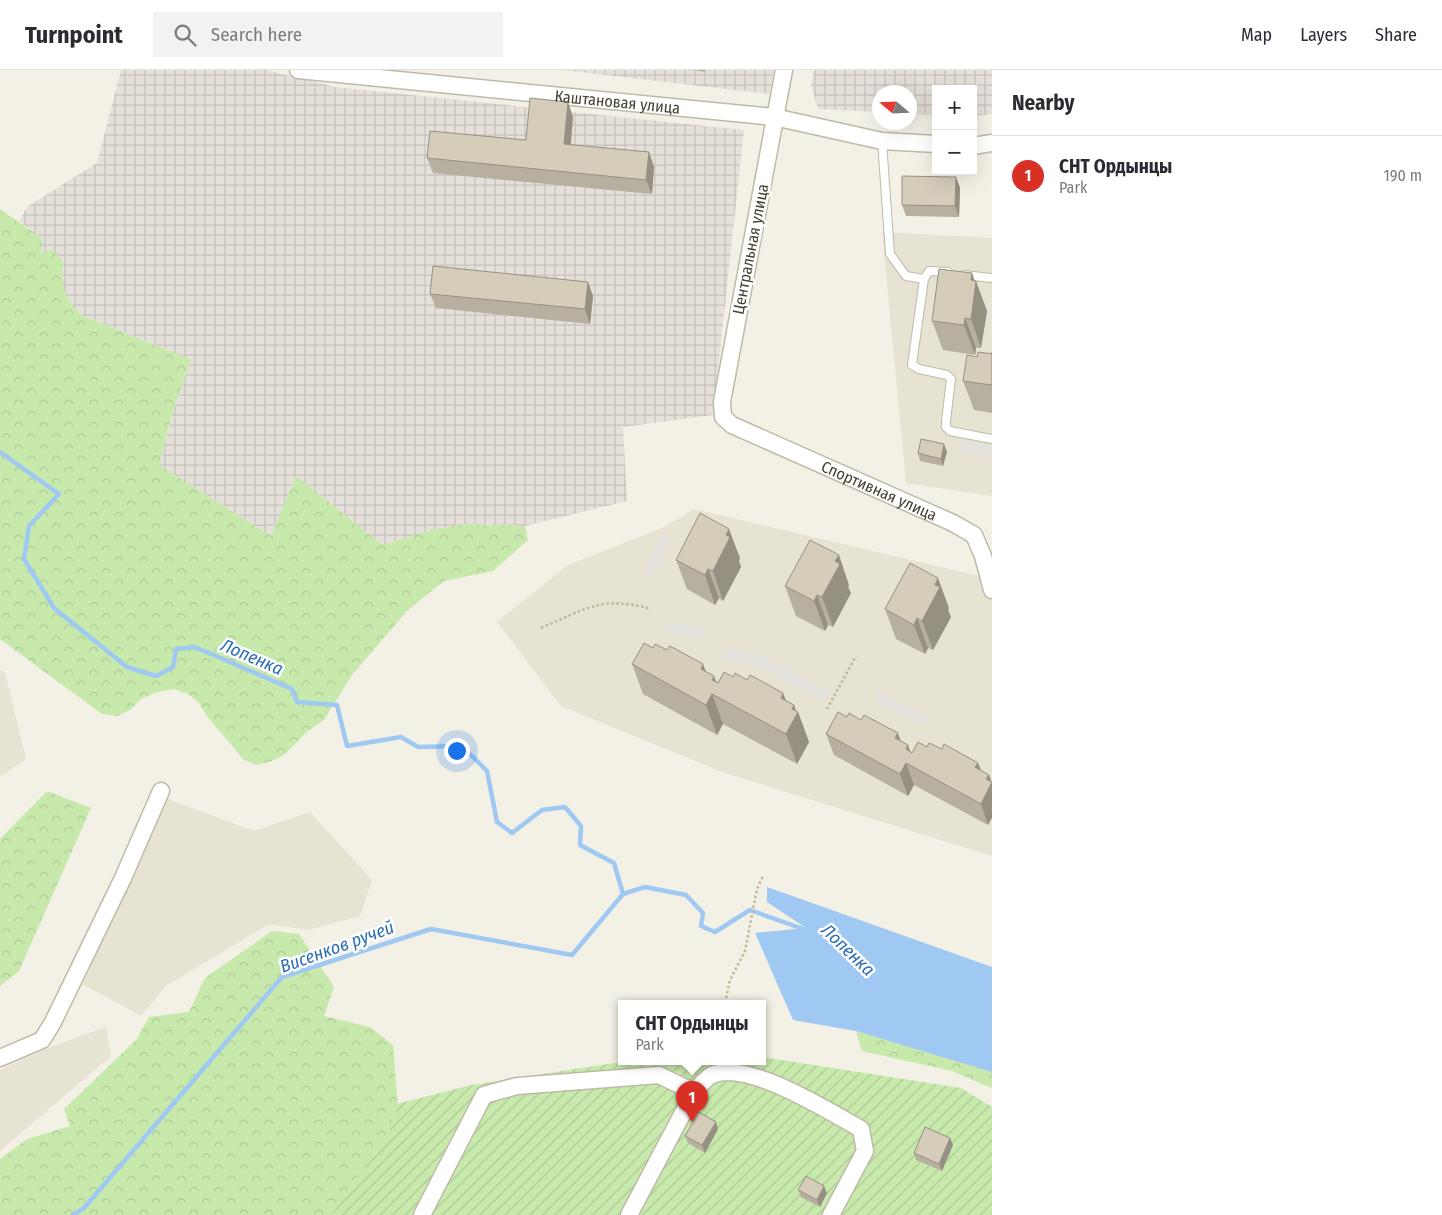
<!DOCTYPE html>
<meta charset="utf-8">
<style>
body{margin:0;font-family:"Fira Sans Condensed",sans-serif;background:#f2f2f3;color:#2b2b33}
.controls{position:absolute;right:15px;top:15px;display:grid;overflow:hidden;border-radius:0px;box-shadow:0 5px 20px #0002}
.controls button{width:45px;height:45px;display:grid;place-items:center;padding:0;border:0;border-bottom:1px solid #e1e1e2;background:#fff;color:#2b2b33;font:25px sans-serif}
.compass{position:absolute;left:872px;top:15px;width:45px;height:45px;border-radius:50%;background:#fff;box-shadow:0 5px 20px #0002;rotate:289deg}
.you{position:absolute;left:456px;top:680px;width:18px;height:18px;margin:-12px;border:4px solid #fff;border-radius:50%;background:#1a73e8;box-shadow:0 0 0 8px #1a73e833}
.badge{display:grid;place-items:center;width:32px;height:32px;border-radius:50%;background:#d93025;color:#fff;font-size:16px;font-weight:700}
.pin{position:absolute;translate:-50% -41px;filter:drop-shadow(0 1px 2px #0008)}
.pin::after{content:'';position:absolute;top:26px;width:18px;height:15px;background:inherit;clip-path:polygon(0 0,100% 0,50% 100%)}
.popup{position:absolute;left:618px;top:930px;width:148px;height:65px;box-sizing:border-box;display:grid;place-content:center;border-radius:0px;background:#fff;filter:drop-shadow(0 1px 4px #0005);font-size:16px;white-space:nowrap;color:#7c7c81}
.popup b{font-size:19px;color:#2b2b33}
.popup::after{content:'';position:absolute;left:50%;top:100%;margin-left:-10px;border:10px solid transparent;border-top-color:#fff}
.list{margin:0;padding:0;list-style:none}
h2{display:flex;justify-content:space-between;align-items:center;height:65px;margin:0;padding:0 20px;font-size:21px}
h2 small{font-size:16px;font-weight:400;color:#7c7c81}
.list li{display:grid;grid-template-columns:32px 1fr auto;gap:15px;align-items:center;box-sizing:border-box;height:80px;padding:0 20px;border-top:1px solid #e1e1e2}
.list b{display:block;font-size:19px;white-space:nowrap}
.list p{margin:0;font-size:16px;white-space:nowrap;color:#7c7c81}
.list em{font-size:16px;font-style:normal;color:#7c7c81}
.icon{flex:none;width:28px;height:28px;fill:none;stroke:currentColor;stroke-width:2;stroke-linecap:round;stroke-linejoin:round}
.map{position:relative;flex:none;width:992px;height:1145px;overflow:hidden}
header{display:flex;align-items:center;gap:30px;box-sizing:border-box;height:70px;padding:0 25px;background:#fff;border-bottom:1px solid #e1e1e2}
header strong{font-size:24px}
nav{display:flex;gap:28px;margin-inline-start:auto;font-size:18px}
.search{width:350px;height:45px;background:#f2f2f3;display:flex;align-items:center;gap:12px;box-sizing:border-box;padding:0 18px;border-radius:0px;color:#7c7c81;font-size:19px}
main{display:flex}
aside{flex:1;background:#fff}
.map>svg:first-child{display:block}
.residential{fill:#e7e3d3}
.industrial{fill:url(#industrial-grid)}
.forest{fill:url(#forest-crowns)}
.garden{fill:url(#garden-furrows)}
.parking{fill:#e4e2dd}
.water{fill:#9fc8f2}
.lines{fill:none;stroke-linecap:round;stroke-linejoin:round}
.stream{stroke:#9fc8f2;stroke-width:4.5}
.lane-casing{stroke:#bfb9a7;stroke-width:10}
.street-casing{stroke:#bfb9a7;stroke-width:19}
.path{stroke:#c1b698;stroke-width:2.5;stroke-dasharray:2.5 2.5;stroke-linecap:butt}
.lane{stroke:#fff;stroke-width:8}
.street{stroke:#fff;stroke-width:16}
.wall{fill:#b7b0a0}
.shaded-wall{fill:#959082}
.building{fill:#d5cdba;stroke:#959082}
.labels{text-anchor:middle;stroke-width:5;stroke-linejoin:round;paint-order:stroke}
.street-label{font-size:16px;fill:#464034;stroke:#fff}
.water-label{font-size:18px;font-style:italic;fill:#2a6db5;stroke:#fff}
</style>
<header>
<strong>Turnpoint</strong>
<div class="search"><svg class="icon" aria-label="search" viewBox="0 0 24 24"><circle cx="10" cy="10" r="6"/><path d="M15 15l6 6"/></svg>Search here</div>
<nav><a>Map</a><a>Layers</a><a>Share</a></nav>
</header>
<main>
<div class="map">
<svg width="992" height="1145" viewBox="0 0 992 1145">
<defs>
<pattern id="industrial-grid" width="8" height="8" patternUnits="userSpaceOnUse" patternTransform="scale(1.25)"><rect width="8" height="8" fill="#e5e1da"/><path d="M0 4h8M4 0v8" fill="none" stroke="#c6c2bc"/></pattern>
<pattern id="forest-crowns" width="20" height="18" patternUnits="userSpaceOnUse" patternTransform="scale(1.25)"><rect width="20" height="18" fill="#c8e9ac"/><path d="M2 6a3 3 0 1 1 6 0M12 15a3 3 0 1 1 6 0" fill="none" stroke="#adc995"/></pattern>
<pattern id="garden-furrows" width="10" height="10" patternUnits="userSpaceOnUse" patternTransform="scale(1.25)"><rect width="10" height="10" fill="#c8e9ac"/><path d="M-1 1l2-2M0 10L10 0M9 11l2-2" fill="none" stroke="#adc995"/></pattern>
</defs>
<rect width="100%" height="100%" fill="#f3f0e5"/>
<!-- residential -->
<path class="residential" d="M 882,162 L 992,168 L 992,426 L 906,413 Z
M 694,439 L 992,509 L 992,786 L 722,702 L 561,636 L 497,552 L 568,495 L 662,458 Z
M 0,600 L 5,603 L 26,689 L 0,707 Z
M 165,728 L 254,761 L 310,742 L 372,810 L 360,846 L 308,860 L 269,854 L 166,916 L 141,946 L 83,914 Z
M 106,957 L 111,986 L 0,1081 L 0,1000 L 53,976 Z"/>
<!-- industrial -->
<path class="industrial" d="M 121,0 L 266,0 L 336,17 L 744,60 L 713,345 L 623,357 L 627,431 L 525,456 L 480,454 L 450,456 L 383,475 L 296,406 L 271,466 L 159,395 L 173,341 L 191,290 L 81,245 L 71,235 L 64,221 L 61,206 L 40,183 L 42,168 L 19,151 L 27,137 L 97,93 Z
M 563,0 L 774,0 L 769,24 Z
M 814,0 L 992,0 L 992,44 L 973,46 L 973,19 L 936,19 L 936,45 L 910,44 L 909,22 L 879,22 L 879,42 L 818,39 L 811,15 Z"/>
<!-- forest -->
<path class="forest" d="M 0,139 L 42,168 L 41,183 L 53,180 L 63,192 C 60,214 65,229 81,245 L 191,290 L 173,341 L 159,395 L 271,466 L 296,406 L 383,475 L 432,460 L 465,454 L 525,456 L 528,470 L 493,501 L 444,511 L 420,530 L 406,542 L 352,605 L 324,650 L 309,660 L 285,684 L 272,691 L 256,695 L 243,689 L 206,645 L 199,633 L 188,624 L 174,619 L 157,622 L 141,629 L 130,640 L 117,646 L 102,644 L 0,569 Z
M 47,721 L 91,738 L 19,901 L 0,916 L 0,769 Z
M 272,861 L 299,864 L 334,917 L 324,946 L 370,957 L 393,975 L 398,1036 L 387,1067 L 331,1145 L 0,1145 L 0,1089 L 27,1069 L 70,1056 L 64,1039 L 137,969 L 149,947 L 189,942 L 205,908 Z
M 856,961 L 989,1000 L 992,1002 L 992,1018 L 952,1001 L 862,981 Z"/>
<!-- garden -->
<path class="garden" d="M 762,987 L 961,1018 L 992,1037 L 992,1145 L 331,1145 L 387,1067 L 398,1036 L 397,1034 L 471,1015 L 627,991 L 762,991 Z"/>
<!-- parking -->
<path class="parking" d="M 963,371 L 992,375 L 992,387 L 961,382 Z
M 663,463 L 673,468 L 652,508 L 642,503 Z
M 668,551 L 705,560 L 702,571 L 665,562 Z
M 725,578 L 763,585 L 829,621 L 824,631 L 759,596 L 723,590 Z
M 878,620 L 928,647 L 923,657 L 873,630 Z"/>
<!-- water -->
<path class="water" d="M 767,817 L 992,897 L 992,1002 L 856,961 L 793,950 L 755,863 L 806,858 L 767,832 Z"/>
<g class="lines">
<!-- stream -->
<path class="stream" d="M 0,382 L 59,424 L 29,456 L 24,489 L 54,538 L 127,597 L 156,606 L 173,597 L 176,579 L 195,577 L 292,619 L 297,632 L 337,635 L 347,676 L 401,667 L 418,677 L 462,676 L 487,701 L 497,752 L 512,763 L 542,740 L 565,737 L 581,756 L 580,775 L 614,793 L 623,824 L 645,817 L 686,825 L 703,843 L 701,856 L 715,862 L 750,840 L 809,861
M 73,1145 L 84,1138 L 282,907 L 431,859 L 572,885 L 623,824"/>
<!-- lane casing -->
<g class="lane-casing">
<path id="lane" d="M 882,71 L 890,184 L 906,206 L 924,209 L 912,295 L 919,299 L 947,305 L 951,309 L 946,351 L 946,357 L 950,361 L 992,369
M 964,205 L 992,208
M 924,209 L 929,201 L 948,202"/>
</g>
<!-- street casing -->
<g class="street-casing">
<g id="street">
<path id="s1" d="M 298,0 L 774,47 L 882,71 L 936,74"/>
<path id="s2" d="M 784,0 L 722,332 L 723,347 L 732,355 L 953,453 L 974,465 L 983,486 L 992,520"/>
<path d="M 973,76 L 992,73"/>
<path d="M 0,988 L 42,970 L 53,952 L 123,808 L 161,721"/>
<path d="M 422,1145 L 484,1025 L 517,1016 L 659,1005 L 694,1022 C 699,1017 707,1006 714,1004 C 752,992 828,1041 861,1059 L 865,1081 L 831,1145"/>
<path d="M 629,1145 L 694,1022"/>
</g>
</g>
<!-- path -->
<path class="path" d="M 541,558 C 586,539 601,525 651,539
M 827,639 L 856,586
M 725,933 L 730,910 L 745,881 L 757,819 L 763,806"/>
<!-- lane -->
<use href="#lane" class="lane"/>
<!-- street -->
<use href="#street" class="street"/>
</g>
<!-- wall -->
<path class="wall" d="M 694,0 L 705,0 L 705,2 Z
M 573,47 L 571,75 L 649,82 L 654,97 L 652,124 L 433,103 L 427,88 L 526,70 Z
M 956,107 L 960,118 L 959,147 L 906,146 L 902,135 Z
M 972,203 L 987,241 L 981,278 L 976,278 L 975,285 L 943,280 L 932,251 Z
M 588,212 L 593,226 L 590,254 L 436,238 L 430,224 Z
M 992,282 L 992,343 L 974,340 L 963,311 L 977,287 L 992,284 Z
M 947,382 L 943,396 L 920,391 L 918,383 Z
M 740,488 L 739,491 L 741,497 L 723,531 L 719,528 L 715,535 L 687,519 L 676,490 Z
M 849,515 L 848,517 L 851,523 L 833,557 L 828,555 L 825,561 L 796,546 L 785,516 Z
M 949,538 L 948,540 L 951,547 L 933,580 L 928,578 L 925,584 L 896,569 L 885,539 Z
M 653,578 L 706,602 L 718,613 L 733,607 L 794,635 L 796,642 L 798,642 L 809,672 L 797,694 L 723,654 L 717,665 L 643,624 L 632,594 Z
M 847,647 L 900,671 L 912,683 L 927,677 L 942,679 L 978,693 L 981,700 L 989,705 L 991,711 L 988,755 L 914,715 L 908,726 L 834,685 L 826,664 Z
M 718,1059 L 705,1083 L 688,1073 L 685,1066 Z
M 950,1068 L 953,1075 L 942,1101 L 916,1090 L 914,1083 Z
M 798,1120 L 827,1123 L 820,1137 L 801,1127 Z"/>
<!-- shaded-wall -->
<path class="shaded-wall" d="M 568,32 L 573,47 L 569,89 L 564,74 Z
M 649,82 L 654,97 L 652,124 L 646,110 Z
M 956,107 L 960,118 L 959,147 L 955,136 Z
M 972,203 L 975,214 L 976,211 L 987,241 L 981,278 L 971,249 L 971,210 Z
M 588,212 L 593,226 L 590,254 L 585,239 Z
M 965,248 L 976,278 L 975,285 L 964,255 Z
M 944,374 L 947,382 L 943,396 L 941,389 Z
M 729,459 L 740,488 L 739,491 L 741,497 L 723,531 L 713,501 L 726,465 Z
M 839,485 L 849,515 L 848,517 L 851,523 L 833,557 L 822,527 L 835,491 Z
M 708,499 L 719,528 L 715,535 L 705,505 Z
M 938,508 L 949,538 L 948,540 L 951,547 L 933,580 L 922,551 L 935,515 Z
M 817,525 L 828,555 L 825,561 L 814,531 Z
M 917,548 L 928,578 L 925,584 L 914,555 Z
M 703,594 L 714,623 L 712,624 L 723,654 L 717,665 L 706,635 L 701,599 Z
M 714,606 L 723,630 L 712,610 Z
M 783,623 L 794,651 L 792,639 L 794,635 L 797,644 L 798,642 L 809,672 L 797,694 L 786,664 L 781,628 Z
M 898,663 L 905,684 L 895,668 Z
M 908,675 L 916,697 L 906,679 Z
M 906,693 L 914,715 L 908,726 L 900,704 Z
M 978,693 L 986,714 L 975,697 Z
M 989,705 L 992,713 L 992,748 L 988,755 L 981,734 L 986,709 Z
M 716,1052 L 718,1059 L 705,1083 L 702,1075 Z
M 950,1068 L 953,1075 L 942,1101 L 939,1094 Z
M 824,1116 L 827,1123 L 820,1137 L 817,1130 Z"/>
<!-- building -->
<path class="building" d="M 530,28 L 568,32 L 564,74 L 649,82 L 646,110 L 427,88 L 430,61 L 526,70 Z
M 902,106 L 956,107 L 955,136 L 902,135 Z
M 433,196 L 588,212 L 585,239 L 430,224 Z
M 939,199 L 972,203 L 971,210 L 976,211 L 971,249 L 965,248 L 964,255 L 932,251 Z
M 978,282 L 992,284 L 992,282 L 992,315 L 963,311 L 967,285 L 977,287 Z
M 921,369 L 944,374 L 941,389 L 918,383 Z
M 700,443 L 729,459 L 726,465 L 730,467 L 713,501 L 708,499 L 705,505 L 676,490 Z
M 810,470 L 839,485 L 835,491 L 840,494 L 822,527 L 817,525 L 814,531 L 785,516 Z
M 910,493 L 938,508 L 935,515 L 940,517 L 922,551 L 917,548 L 914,555 L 885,539 Z
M 644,573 L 653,578 L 655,574 L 667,580 L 670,576 L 703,594 L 701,599 L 714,606 L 712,610 L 718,613 L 724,602 L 733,607 L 735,603 L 747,610 L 750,605 L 783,623 L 781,628 L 794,635 L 792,639 L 798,642 L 786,664 L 712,624 L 706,635 L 632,594 Z
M 838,642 L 847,647 L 849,643 L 861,650 L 864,645 L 898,663 L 895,668 L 908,675 L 906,679 L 912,683 L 918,672 L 927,677 L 929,673 L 942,679 L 944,674 L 978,693 L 975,697 L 989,705 L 986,709 L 992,712 L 981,734 L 906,693 L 900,704 L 826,664 Z
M 699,1042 L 716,1052 L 702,1075 L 685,1066 Z
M 925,1057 L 950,1068 L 939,1094 L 914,1083 Z
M 806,1106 L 824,1116 L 817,1130 L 798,1120 Z"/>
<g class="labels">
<!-- street labels -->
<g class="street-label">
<text dy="6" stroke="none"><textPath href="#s1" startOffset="321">Каштановая улица</textPath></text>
<text transform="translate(750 179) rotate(-79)" y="6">Центральная улица</text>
<text dy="6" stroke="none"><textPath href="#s2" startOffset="526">Спортивная улица</textPath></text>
</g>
<!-- water labels -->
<g class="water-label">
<text transform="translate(252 587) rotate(23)" y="6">Лопенка</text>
<text transform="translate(337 877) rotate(-20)" y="6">Висенков ручей</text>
<text transform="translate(848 880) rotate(44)" y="6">Лопенка</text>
</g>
</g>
</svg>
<div class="controls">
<button>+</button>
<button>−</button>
</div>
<svg class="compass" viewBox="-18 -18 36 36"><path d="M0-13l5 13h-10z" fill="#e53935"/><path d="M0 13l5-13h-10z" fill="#7c7c81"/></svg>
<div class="you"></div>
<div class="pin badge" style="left:692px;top:1052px">1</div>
<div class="popup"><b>СНТ Ордынцы</b>Park</div>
</div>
<aside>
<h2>Nearby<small></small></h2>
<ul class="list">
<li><span class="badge">1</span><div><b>СНТ Ордынцы</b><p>Park</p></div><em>190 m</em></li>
</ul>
</aside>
</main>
